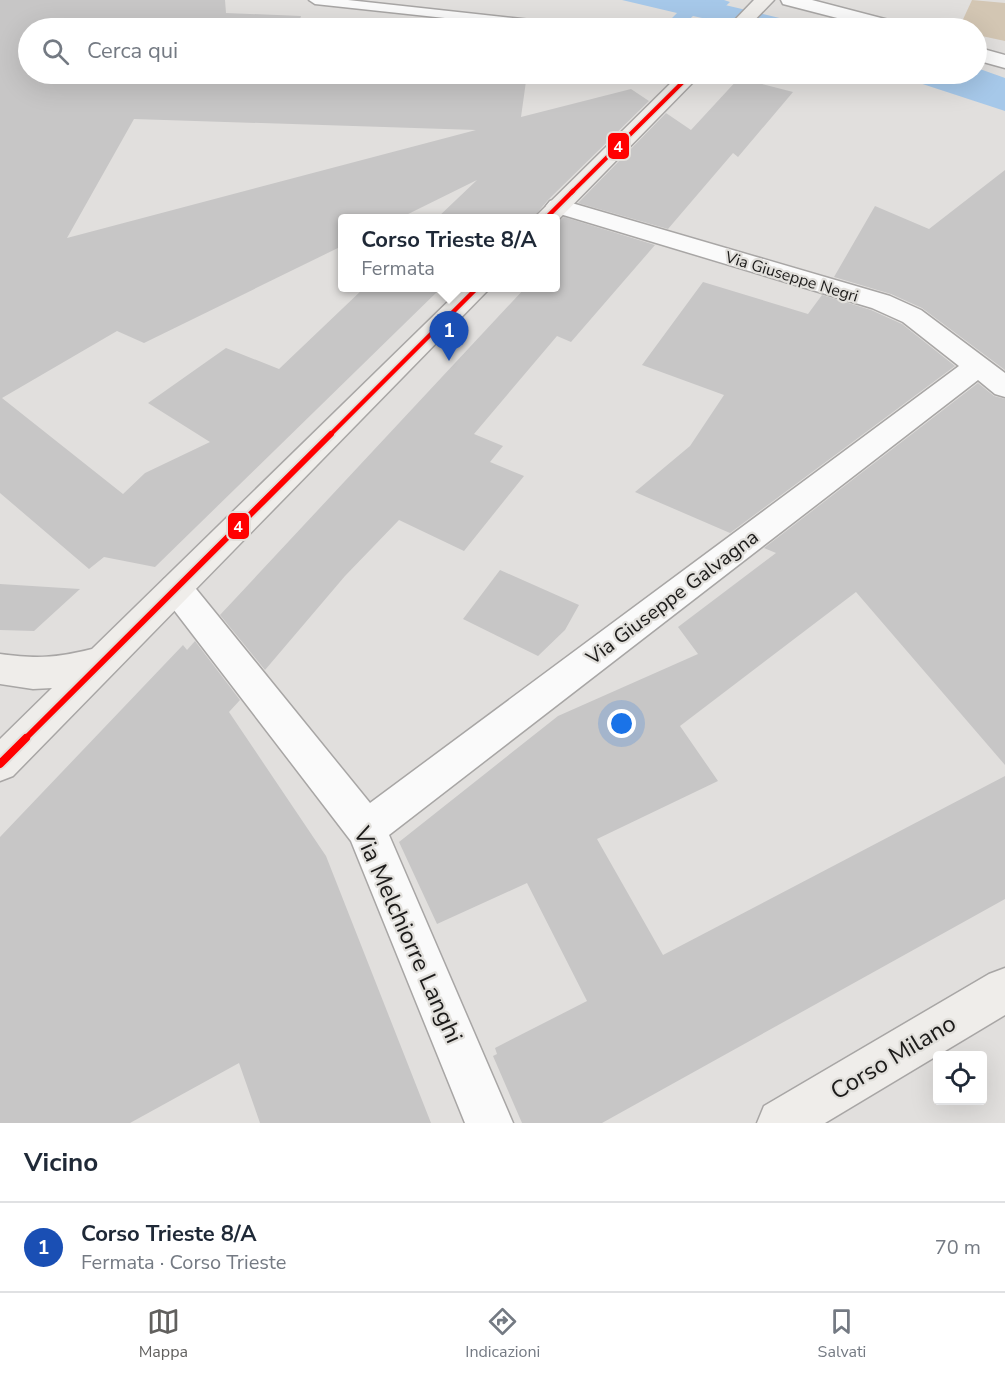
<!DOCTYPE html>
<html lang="it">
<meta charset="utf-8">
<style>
body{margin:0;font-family:"Nunito Sans",sans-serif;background:#f2f2f3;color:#1f2937}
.controls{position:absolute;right:18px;bottom:18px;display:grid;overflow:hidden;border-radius:6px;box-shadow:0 6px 24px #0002}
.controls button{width:54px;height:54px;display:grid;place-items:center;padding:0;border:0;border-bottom:2px solid #e0e1e3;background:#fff;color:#1f2937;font:30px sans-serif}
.you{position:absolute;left:622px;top:724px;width:21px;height:21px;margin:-15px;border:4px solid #fff;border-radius:50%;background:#1a73e8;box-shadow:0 0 0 9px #1a73e833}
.badge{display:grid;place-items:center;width:39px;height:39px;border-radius:50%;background:#61605e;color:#fff;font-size:20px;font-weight:700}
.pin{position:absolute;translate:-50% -50px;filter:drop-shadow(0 2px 3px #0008)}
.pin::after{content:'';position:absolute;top:32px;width:21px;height:18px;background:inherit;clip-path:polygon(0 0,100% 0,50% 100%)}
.popup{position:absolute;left:338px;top:214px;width:222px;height:78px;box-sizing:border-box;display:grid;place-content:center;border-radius:6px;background:#fff;filter:drop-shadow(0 2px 4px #0005);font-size:20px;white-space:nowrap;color:#747a83}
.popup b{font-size:22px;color:#1f2937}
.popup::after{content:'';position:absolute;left:50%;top:100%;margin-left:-12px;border:12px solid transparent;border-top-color:#fff}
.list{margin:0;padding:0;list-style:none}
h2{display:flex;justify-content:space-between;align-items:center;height:78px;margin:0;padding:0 24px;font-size:26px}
h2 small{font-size:20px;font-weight:400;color:#747a83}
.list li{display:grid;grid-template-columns:39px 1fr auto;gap:18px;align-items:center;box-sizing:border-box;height:90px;padding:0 24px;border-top:2px solid #e0e1e3}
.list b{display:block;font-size:22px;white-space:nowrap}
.list p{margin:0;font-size:20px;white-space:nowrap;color:#747a83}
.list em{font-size:20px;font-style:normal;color:#747a83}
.icon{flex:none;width:33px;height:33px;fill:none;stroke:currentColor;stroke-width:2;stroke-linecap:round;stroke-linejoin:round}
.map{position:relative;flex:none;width:1005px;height:1123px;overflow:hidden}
.search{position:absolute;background:#fff;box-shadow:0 6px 24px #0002;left:18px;right:18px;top:18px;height:66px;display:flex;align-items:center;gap:15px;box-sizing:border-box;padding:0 21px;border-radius:33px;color:#747a83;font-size:22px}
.sheet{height:168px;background:#fff}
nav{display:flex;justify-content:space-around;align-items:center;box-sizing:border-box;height:84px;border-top:2px solid #e0e1e3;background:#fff;font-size:16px;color:#747a83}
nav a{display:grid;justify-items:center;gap:3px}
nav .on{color:#61605e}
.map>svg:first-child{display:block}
.green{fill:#d3c6b3}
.water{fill:#a6c8e9}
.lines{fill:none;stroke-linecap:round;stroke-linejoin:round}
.canal{fill:#a6c8e9;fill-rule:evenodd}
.building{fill:#c7c6c6;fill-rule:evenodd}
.lane-casing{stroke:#a8a6a5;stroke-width:3}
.street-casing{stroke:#a8a6a5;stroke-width:3}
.secondary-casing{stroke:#a8a6a5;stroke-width:3}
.lane{fill:#fafafa;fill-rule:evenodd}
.street{fill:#fafafa;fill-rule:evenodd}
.secondary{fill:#efedea;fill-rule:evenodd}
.bus-1-far3-casing{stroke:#e2e0dc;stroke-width:7}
.bus-1-far2-casing{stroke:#e2e0dc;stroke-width:8}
.bus-1-far1-casing{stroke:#e2e0dc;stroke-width:10}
.bus-1-casing{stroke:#e2e0dc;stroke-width:12}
.bus-1-far3{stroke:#f00;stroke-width:4}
.bus-1-far2{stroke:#f00;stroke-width:4.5}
.bus-1-far1{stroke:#f00;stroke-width:6}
.bus-1{stroke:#f00;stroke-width:8}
.labels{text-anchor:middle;stroke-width:4.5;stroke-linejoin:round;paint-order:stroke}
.far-street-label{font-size:16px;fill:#1c1b1a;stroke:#e2e0dc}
.street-label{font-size:20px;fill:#1c1b1a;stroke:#e2e0dc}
.near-street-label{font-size:24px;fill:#1c1b1a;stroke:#e2e0dc}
.line-badge{stroke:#e2e0dc;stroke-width:2}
.badge-label{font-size:16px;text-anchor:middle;font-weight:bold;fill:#fff}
</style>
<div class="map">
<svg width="1005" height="1123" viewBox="0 0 1005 1123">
<rect width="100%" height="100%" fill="#e1dfdd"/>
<!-- green -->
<path class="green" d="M 972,0 L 1005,3 L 1005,41 L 977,35 L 976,28 L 959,28 Z"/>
<!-- water -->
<path class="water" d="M 622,0 L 724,0 L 730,2 L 711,20 L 693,16 L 680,28 L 662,28 L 677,13 Z
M 977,68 L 1005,78 L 1005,111 L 892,74 L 976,74 Z"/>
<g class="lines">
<!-- canal -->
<path class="canal" d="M 654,0 L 704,0 L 796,22 L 801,28 L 752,28 L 658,6 Z"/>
</g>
<!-- building -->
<path class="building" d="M 0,0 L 225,0 L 226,13 L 301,16 L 298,25 L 379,28 L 28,28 L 28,74 L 527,74 L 521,117 L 631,89 L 649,101 L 548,200 L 532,219 L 436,219 L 477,180 L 398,219 L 342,219 L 342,246 L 144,343 L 117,331 L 2,398 L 123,494 L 145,473 L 210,442 L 148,403 L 226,348 L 279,369 L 364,288 L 441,288 L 155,567 L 104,557 L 89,569 L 0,493 ZM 134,119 L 476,130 L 67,238 Z
M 739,78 L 793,92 L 738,157 L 733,153 L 668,229 L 578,203 L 666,113 L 691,130 Z
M 1005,170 L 1005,370 L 922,308 L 891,294 L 834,277 L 875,206 L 929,229 Z
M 564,217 L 655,245 L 571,342 L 557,336 L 474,434 L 503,446 L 490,462 L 524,476 L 464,551 L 399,520 L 345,576 L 265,670 L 220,615 L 525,288 L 555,288 L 555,224 Z
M 703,282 L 808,314 L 822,295 L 871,310 L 902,324 L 955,366 L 730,533 L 635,492 L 690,446 L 724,395 L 642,365 Z
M 978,383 L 994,396 L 1005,399 L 1005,765 L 856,592 L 680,726 L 718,781 L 597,839 L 663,955 L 1005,776 L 1005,899 L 602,1123 L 522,1123 L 493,1056 L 497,1054 L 495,1048 L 587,1001 L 527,883 L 437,924 L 399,842 L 558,716 L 698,654 L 678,627 L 776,553 L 764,548 Z
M 500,570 L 579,605 L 565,630 L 538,656 L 463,619 Z
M 0,584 L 80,589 L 34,631 L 0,630 Z
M 195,641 L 240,700 L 229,712 L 326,856 L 431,1123 L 260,1123 L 239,1063 L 130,1123 L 0,1123 L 0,837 L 183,645 L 187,650 Z"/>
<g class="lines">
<!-- lane casing -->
<g class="lane-casing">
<path id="lane" d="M 309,0 L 348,0 L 568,24 L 574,28 L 539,28 L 315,4 Z"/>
</g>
<!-- street casing -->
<g class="street-casing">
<path id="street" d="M 781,0 L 812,0 L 904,24 L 907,28 L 876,28 L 783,4 Z
M 976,47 L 1005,55 L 1005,68 L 976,60 Z
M 558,199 L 890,296 L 921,310 L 1005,373 L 1005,397 L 995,394 L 978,380 L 389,835 L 513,1123 L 465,1123 L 351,841 L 164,597 L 159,588 L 164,579 L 176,575 L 188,579 L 370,803 L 959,366 L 903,322 L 872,308 L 550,211 L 546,206 L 550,201 Z"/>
</g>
<!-- secondary casing -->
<g class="secondary-casing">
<path id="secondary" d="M 754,0 L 774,0 L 747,28 L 727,28 Z
M 680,74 L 701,74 L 556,222 L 556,218 L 534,218 Z
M 462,288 L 490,288 L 13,776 L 0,781 L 0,739 L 52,688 L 33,689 L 0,684 L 0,654 C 37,659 56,658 92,649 Z
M 1005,968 L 1005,1015 L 825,1123 L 757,1123 L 764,1106 L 989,974 Z"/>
</g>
<!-- lane -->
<use href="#lane" class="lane"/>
<!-- street -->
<use href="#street" class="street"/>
<!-- secondary -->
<use href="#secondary" class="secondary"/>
<!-- bus-1-far3 casing -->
<g class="bus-1-far3-casing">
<path id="bus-1-far3" d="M 571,193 L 691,74"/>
</g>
<!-- bus-1-far2 casing -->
<g class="bus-1-far2-casing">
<path id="bus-1-far2" d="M 546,218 L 573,191
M 330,435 L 477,288"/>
</g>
<!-- bus-1-far1 casing -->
<g class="bus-1-far1-casing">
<path id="bus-1-far1" d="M 24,740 L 331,434"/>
</g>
<!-- bus-1 casing -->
<g class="bus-1-casing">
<path id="bus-1" d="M 0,764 L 26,738"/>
</g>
<!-- bus-1-far3 -->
<use href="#bus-1-far3" class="bus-1-far3"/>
<!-- bus-1-far2 -->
<use href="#bus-1-far2" class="bus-1-far2"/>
<!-- bus-1-far1 -->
<use href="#bus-1-far1" class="bus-1-far1"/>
<!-- bus-1 -->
<use href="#bus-1" class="bus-1"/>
</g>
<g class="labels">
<!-- far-street labels -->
<g class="far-street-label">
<text transform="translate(792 276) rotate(17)" y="6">Via Giuseppe Negri</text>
</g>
<!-- street labels -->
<g class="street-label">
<text transform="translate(672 597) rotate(-37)" y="7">Via Giuseppe Galvagna</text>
</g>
<!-- near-street labels -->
<g class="near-street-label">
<text transform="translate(408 935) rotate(66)" y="8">Via Melchiorre Langhi</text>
<text transform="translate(893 1057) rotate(-31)" y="8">Corso Milano</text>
</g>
</g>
<g class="line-badge">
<rect x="607" y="132" width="23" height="28" rx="6" fill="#f00"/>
<rect x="227" y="512" width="23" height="28" rx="6" fill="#f00"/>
</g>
<g class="badge-label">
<text x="618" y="152">4</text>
<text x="238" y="532">4</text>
</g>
</svg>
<div class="controls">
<button><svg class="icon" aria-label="locate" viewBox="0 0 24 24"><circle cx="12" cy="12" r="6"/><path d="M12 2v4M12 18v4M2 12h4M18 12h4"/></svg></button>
</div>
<div class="you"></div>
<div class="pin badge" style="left:449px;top:361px;background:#1a4fb4">1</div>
<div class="popup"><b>Corso Trieste 8/A</b>Fermata</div>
<div class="search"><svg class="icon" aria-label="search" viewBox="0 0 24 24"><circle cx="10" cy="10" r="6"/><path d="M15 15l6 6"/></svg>Cerca qui</div>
</div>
<section class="sheet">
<h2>Vicino<small></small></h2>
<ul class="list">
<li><span class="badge" style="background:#1a4fb4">1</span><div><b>Corso Trieste 8/A</b><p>Fermata · Corso Trieste</p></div><em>70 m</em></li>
</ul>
</section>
<nav>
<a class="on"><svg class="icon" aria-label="map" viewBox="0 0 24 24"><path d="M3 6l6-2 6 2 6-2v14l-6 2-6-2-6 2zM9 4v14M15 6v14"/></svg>Mappa</a>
<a><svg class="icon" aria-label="directions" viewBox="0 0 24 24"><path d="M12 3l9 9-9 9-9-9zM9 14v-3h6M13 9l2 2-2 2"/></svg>Indicazioni</a>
<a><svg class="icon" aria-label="saved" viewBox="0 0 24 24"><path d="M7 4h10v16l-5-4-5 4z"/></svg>Salvati</a>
</nav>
